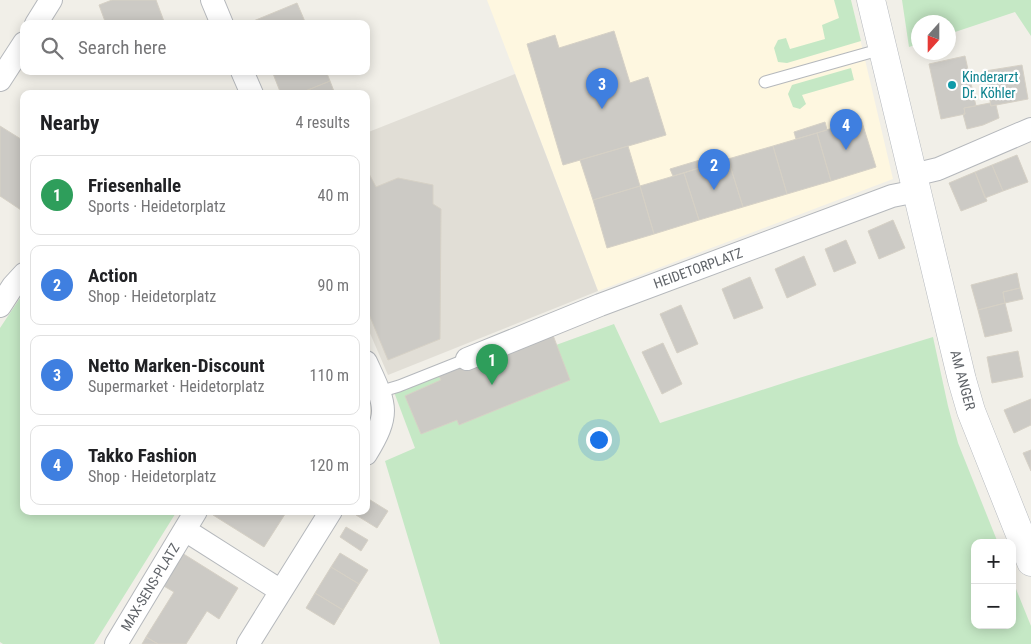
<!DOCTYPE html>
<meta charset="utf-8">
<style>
body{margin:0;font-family:"Roboto Condensed",sans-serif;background:#f2f2f2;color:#202124}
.controls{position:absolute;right:15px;bottom:15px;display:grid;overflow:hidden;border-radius:10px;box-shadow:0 2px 12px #0003}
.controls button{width:45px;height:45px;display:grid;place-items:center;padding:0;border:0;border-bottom:1px solid #e0e0e0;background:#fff;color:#202124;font:25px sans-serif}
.compass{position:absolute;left:911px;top:15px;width:45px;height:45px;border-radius:50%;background:#fff;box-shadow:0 2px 12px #0003;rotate:201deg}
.you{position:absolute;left:598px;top:439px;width:18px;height:18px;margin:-12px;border:4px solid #fff;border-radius:50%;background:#1a73e8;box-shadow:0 0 0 8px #1a73e833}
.badge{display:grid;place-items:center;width:32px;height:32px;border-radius:50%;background:#111827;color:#fff;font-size:16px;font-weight:700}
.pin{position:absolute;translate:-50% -41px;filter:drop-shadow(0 1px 2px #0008)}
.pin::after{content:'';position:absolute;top:26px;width:18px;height:15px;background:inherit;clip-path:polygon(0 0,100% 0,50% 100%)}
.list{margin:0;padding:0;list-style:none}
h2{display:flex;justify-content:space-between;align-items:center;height:65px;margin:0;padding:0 20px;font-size:21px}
h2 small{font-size:16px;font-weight:400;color:#757577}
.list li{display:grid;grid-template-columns:32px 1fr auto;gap:15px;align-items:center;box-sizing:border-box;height:80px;margin:0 10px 10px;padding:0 10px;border:1px solid #e0e0e0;border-radius:10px}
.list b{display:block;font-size:19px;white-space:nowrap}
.list p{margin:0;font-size:16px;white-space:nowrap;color:#757577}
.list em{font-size:16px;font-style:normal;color:#757577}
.icon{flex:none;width:28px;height:28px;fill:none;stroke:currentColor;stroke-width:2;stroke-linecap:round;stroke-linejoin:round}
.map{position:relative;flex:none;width:1031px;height:644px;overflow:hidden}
.search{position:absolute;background:#fff;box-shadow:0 2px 12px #0003;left:20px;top:20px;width:350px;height:55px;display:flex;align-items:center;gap:12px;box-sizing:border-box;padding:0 18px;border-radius:10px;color:#757577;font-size:19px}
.panel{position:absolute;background:#fff;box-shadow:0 2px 12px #0003;left:20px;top:90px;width:350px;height:425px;border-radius:10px}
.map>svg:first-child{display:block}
.commercial{fill:#fef7e0}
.education{fill:#e1ded6}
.green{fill:#c5e8c5}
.building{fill:#cccac5;stroke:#d6d1c6}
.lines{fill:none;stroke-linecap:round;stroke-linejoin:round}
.lane-casing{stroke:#b5b8bc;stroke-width:13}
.street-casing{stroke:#b5b8bc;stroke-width:24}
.secondary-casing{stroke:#b6babf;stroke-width:29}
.lane{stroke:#fff;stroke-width:11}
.street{stroke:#fff;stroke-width:22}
.secondary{stroke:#fff;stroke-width:28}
.culture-dot{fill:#0f9aa8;stroke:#fff;stroke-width:2}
.labels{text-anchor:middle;stroke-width:4.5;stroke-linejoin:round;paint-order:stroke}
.culture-label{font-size:14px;fill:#0d838f;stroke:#fff;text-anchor:start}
.street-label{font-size:14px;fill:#5f6368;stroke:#fff}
</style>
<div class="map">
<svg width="1031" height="644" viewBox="0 0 1031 644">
<rect width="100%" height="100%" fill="#f1efe8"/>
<!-- commercial -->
<path class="commercial" d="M 487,0 L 851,0 L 893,179 L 598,291 Z"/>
<!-- education -->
<path class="education" d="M 515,74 L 598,291 L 388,375 L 366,324 L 366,133 Z"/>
<!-- green -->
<path class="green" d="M 834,0 L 851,0 L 861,41 L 787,63 L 778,62 L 774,48 L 778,40 L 786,38 L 790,49 L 825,39 L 822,25 L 839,18 Z
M 902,0 L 1031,0 L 1031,36 L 1015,12 L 949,34 L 948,22 L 918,22 L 918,44 L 909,47 Z
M 851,68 L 854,80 L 802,95 L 806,104 L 800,109 L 793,107 L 788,94 L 792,85 Z
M 24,292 L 24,511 L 177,511 L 94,644 L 3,644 L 0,642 L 0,328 Z
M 614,324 L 660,423 L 799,378 L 933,337 L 948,406 L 958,443 L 998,543 L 975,543 L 975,625 L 1012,625 L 1012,579 L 1031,626 L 1031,644 L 440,644 L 385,461 L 415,448 L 394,392 L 438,374 L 556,345 Z"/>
<!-- building -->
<path class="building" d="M 112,0 L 156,0 L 165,24 L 106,24 L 99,5 Z
M 297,3 L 306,24 L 252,24 L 251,22 Z
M 614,31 L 630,83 L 648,77 L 666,135 L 563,165 L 527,44 L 555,35 L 559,48 Z
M 965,56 L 976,106 L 964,108 L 965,114 L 941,119 L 929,64 Z
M 1022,65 L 1028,99 L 991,106 L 985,71 Z
M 272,71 L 326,71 L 330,81 L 298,94 L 281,94 Z
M 330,81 L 335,94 L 298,94 Z
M 990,103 L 991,106 L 996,105 L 999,118 L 983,125 L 967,129 L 963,114 L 965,114 L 964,108 Z
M 861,119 L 876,167 L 831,181 L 817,133 Z
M 825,122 L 827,130 L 796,139 L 794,132 Z
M 0,126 L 24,141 L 24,212 L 0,196 Z
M 817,133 L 831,181 L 787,194 L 773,146 Z
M 628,146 L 640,186 L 593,200 L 580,160 Z
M 773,146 L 787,194 L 743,207 L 728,159 Z
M 1017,155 L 1028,182 L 1003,191 L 992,165 Z
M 728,159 L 743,207 L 699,220 L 684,173 Z
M 700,160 L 702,167 L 673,176 L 670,169 Z
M 992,165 L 1003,191 L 985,198 L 975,172 Z
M 366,168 L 376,187 L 398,178 L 433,185 L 433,204 L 441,209 L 440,339 L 388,360 L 366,307 Z
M 975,172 L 987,201 L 961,211 L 949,183 Z
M 684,173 L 699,220 L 654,234 L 640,186 Z
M 640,186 L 654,234 L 607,248 L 593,200 Z
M 893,220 L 905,248 L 879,259 L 868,231 Z
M 846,240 L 856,263 L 834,272 L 825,249 Z
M 804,256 L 816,285 L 787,298 L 775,269 Z
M 1017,273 L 1020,288 L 1003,292 L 1005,303 L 978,310 L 971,285 Z
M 750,277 L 763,308 L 734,319 L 722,289 Z
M 1020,288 L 1023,299 L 1005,303 L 1003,292 Z
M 1005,303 L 1012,331 L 985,337 L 978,310 Z
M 681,305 L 698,344 L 677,353 L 660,314 Z
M 551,330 L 570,380 L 459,425 L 457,420 L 421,434 L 405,396 L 441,380 L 438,374 Z
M 663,343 L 682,384 L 662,394 L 642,352 Z
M 1018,351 L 1023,377 L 992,383 L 987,357 Z
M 1031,399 L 1031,425 L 1014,433 L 1004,410 Z
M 1031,450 L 1031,471 L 1023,453 Z
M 367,498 L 388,511 L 377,528 L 356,515 L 358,511 L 366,511 Z
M 216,511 L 287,511 L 264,547 L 213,515 Z
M 346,527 L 368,540 L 361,551 L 340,537 Z
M 182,553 L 238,588 L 219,619 L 207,611 L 186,644 L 158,644 L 146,637 L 174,592 L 162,585 Z
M 340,553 L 368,570 L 359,584 L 331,567 Z
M 331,567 L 359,584 L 343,610 L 315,593 Z
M 315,593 L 343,610 L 334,625 L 306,608 Z
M 146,637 L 158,644 L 142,644 Z"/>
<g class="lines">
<!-- lane casing -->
<g class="lane-casing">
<path id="lane" d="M 765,82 L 882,49
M 379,392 L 399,386 L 467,359"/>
</g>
<!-- street casing -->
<g class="street-casing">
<path id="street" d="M 212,0 L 222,24
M 36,24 L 51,0
M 242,71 L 252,94
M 0,80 L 24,43
M 913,175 L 938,169 L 1031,129
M 0,306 L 13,286 L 24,274
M 467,359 L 600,305 L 892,196 L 917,191
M 366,362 C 385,404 392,412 366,454
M 185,530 L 281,591
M 116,644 L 196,511
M 248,644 L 331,511"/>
</g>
<!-- secondary casing -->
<g class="secondary-casing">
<path id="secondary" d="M 871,0 L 962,380 L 971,411 L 1031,562"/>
</g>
<!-- lane -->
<use href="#lane" class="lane"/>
<!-- street -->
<use href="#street" class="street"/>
<!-- secondary -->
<use href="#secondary" class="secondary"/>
</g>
<!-- markers -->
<circle class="culture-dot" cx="952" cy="85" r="5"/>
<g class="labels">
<!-- culture labels -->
<g class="culture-label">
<text x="962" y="82">Kinderarzt<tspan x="962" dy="16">Dr. Köhler</tspan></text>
</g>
<!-- street labels -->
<g class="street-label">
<text transform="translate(698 268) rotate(-20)" y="5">HEIDETORPLATZ</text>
<text transform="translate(963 380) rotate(75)" y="5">AM ANGER</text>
<text transform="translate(150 587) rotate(-59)" y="5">MAX-SENS-PLATZ</text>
</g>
</g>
</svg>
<div class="controls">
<button>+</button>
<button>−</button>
</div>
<svg class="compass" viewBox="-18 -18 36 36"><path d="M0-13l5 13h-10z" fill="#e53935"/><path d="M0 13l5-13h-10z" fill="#757577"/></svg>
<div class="you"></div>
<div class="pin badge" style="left:492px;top:385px;background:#2e9e5b">1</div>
<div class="pin badge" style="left:714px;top:190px;background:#3f7fe0">2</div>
<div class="pin badge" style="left:602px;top:109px;background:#3f7fe0">3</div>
<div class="pin badge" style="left:846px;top:150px;background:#3f7fe0">4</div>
<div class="search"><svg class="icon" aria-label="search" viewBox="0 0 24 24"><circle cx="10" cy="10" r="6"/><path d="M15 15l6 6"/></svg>Search here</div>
<section class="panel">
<h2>Nearby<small>4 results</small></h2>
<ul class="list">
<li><span class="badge" style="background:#2e9e5b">1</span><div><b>Friesenhalle</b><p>Sports · Heidetorplatz</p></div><em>40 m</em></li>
<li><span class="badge" style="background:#3f7fe0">2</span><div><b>Action</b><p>Shop · Heidetorplatz</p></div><em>90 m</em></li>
<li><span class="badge" style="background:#3f7fe0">3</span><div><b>Netto Marken-Discount</b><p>Supermarket · Heidetorplatz</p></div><em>110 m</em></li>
<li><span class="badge" style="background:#3f7fe0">4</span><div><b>Takko Fashion</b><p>Shop · Heidetorplatz</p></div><em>120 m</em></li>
</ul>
</section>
</div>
